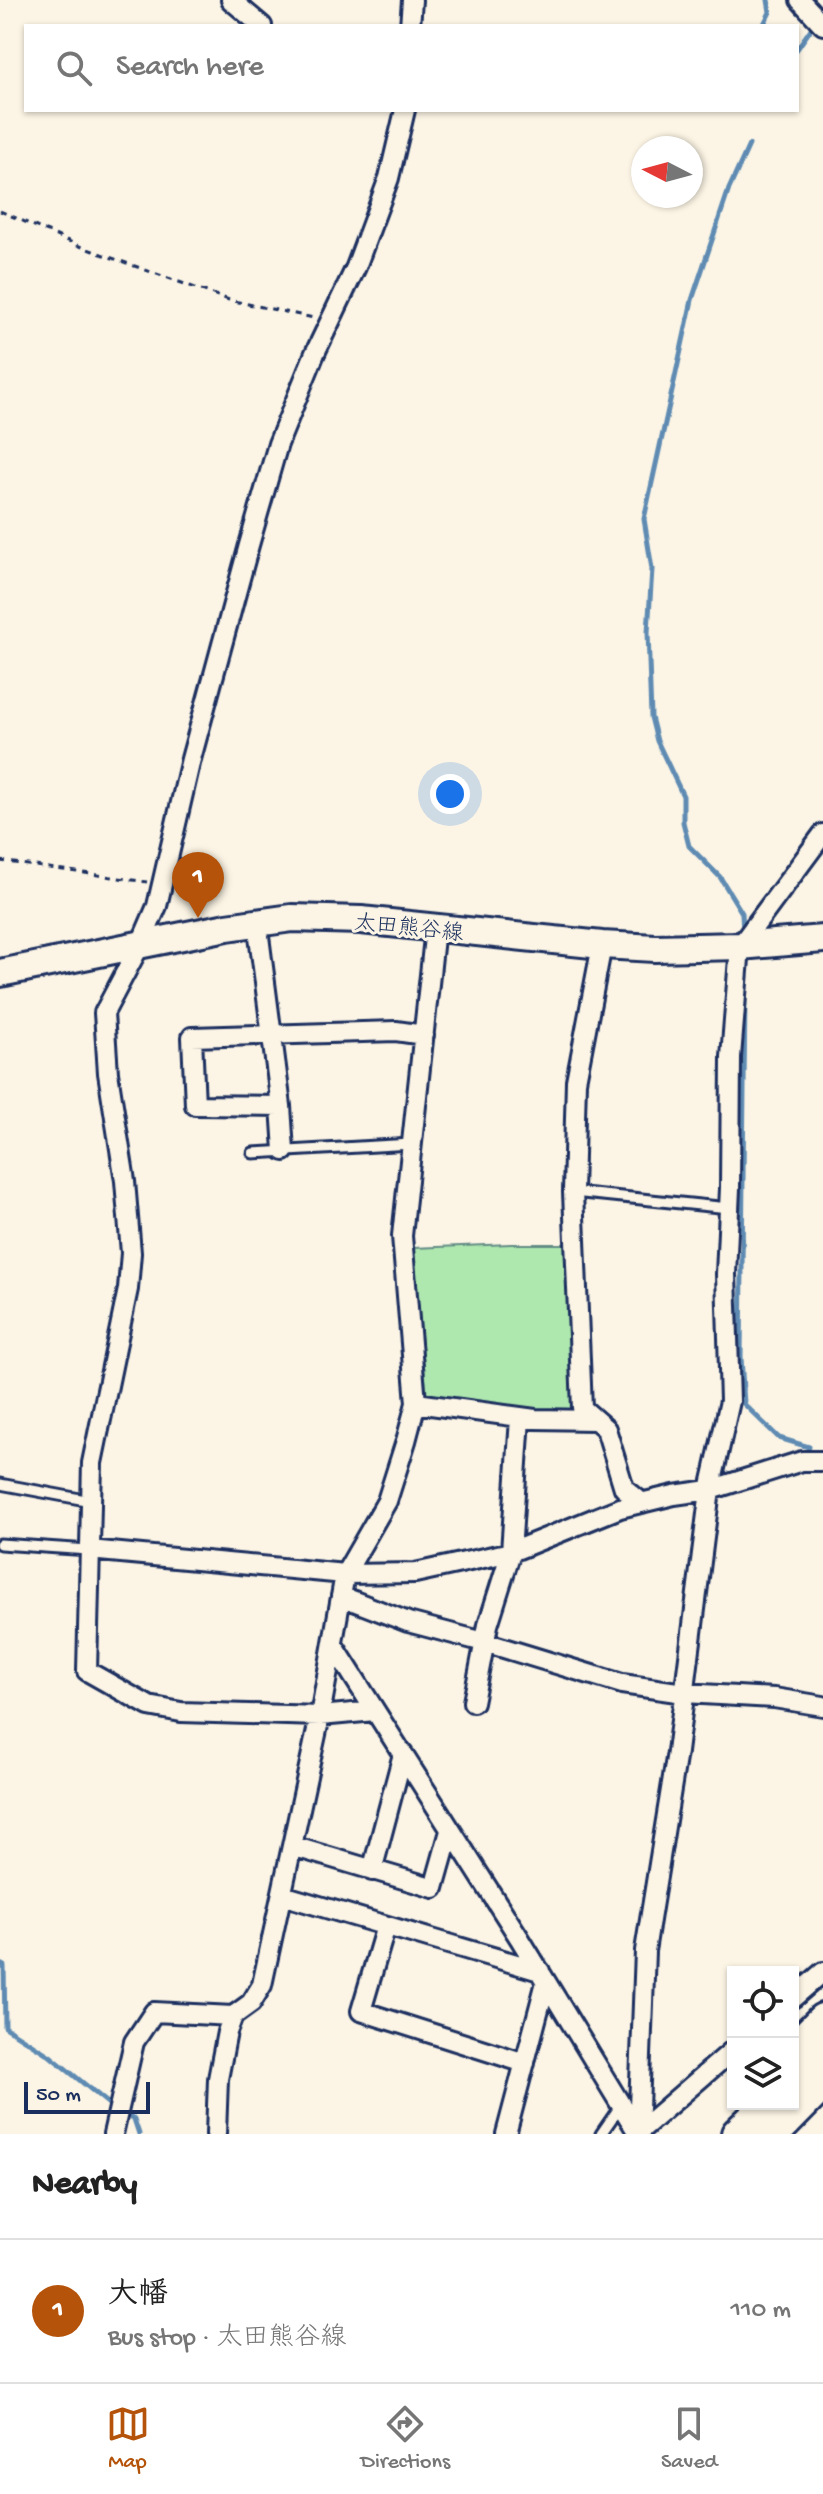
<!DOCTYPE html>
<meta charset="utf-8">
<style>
body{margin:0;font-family:"Gochi Hand","Klee One",sans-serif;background:#f6f6f6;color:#222}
.controls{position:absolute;right:24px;bottom:24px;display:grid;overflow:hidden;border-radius:0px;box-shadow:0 2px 6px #0004}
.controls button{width:72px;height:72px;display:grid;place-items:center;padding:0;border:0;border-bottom:2px solid #e0e0e0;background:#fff;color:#222;font:40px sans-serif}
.compass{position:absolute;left:631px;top:136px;width:72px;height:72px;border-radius:50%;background:#fff;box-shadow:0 2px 6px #0004;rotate:276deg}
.scale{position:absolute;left:24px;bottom:20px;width:126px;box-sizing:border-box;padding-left:8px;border:4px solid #1b2f5e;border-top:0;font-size:22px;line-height:28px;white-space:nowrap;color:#1b2f5e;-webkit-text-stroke:6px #fcf5e5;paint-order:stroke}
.you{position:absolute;left:450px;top:794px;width:28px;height:28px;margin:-20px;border:6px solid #fff;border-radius:50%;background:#1a73e8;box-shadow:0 0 0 12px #1a73e833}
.badge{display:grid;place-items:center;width:52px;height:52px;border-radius:50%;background:#b45309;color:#fff;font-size:26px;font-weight:700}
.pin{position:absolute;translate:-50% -66px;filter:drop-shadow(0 2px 4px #0008)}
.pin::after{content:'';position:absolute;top:42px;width:28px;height:24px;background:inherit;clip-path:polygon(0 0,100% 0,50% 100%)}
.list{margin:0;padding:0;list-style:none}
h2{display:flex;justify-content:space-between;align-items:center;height:104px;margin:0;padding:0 32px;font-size:34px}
h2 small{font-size:26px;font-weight:400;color:#767676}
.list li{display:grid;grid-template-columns:52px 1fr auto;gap:24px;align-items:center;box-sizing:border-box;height:144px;padding:0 32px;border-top:2px solid #e0e0e0}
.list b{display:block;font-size:30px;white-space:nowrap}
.list p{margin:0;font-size:26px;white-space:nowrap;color:#767676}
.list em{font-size:26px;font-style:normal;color:#767676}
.icon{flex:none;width:44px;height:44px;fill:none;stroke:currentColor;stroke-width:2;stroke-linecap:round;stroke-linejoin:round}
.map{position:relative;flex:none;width:823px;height:2134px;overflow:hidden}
.search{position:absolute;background:#fff;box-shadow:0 2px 6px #0004;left:24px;right:24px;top:24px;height:88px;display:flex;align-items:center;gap:20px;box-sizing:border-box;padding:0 28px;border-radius:0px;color:#767676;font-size:30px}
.sheet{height:248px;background:#fff}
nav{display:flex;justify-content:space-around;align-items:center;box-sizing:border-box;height:112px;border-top:2px solid #e0e0e0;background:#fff;font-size:22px;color:#767676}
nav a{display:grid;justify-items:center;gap:4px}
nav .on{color:#b45309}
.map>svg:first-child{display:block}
.green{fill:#aee8ae;stroke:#648c86;stroke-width:2}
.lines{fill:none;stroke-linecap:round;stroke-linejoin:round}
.stream{stroke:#5e8bb3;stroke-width:5}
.lane-casing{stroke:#1b2f5e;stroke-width:15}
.street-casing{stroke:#1b2f5e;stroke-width:24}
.secondary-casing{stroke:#1b2f5e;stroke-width:32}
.highway-casing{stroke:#1b2f5e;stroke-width:38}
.path{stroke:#1b2f5e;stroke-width:3;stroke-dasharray:6 6;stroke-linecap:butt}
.lane{stroke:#fcf5e5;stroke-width:9}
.street{stroke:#fcf5e5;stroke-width:18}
.secondary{stroke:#fcf5e5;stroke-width:26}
.highway{stroke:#fcf5e5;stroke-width:32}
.labels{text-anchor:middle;stroke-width:6;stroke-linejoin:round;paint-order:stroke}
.street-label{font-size:22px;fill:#1b2f5e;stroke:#fcf5e5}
</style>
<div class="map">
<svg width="823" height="2134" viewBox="0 0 823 2134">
<rect width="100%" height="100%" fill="#fcf5e5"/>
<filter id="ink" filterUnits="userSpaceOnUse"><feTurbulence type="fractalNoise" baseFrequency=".0125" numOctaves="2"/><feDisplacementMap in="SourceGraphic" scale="16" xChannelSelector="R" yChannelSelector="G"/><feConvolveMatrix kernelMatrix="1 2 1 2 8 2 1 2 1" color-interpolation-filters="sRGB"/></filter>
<g filter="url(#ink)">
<!-- green -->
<path class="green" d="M 511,1244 L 568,1244 L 577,1414 L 526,1412 L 427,1398 L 413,1248 Z"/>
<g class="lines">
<!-- stream -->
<path class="stream" d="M 763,26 L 770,12 L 768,0
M 797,49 L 815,23
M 743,931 L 742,913 L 720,877 L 689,846 L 683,822 L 683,796 L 657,741 L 651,717 L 648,632 L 652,569 L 644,519 L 692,300 L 729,189 L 749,145
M 745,994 L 741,1358 L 744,1404 L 779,1438 L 809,1447
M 0,1964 L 4,1966 L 5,2027 L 49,2055 L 110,2105 L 134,2119 L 139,2134"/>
<!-- lane casing -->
<g class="lane-casing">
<path id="lane" d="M 253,1153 L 412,1144
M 573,1192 L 729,1208
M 0,1484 L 91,1501
M 0,1544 L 89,1550
M 601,2134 L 621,2105"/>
</g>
<!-- street casing -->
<g class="street-casing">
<path id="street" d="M 231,0 L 262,26
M 800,0 L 823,25
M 410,26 L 412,0
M 257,921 L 281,1106 L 195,1105 L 192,1037 L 396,1031 L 424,1035
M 602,945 L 576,1081 L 573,1192 L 582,1408 L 606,1429 L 624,1488 L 642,1503
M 281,1106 L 284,1151
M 416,1403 L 535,1419 L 595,1420
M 89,1550 L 345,1574 L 415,1573 L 511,1552 L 620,1508 L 674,1495 L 710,1490 L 802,1461 L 823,1461
M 341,1596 L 408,1622 L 484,1642 L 622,1684 L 684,1693 L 774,1698 L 823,1706
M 334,1646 L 520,1939 L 638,2133
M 473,1702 L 488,1625 L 511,1552 L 520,1418
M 375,1711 L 320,1716 L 181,1712 L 149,1706 L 87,1671 L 92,1463 L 128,1289 L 131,1253 L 125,1181 L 108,1073 L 104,1013 L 141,943 L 157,906 L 191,759 L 249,545 L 278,444 L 315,353 L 356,267 L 389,178 L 405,110
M 292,1846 L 434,1888 L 450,1831
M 372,1871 L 403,1754
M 282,1895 L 540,1971
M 386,1926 L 361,2011 L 525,2063
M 793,1998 L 823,1972
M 113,2134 L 134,2042 L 154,2012 L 233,2016
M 216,2134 L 218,2079 L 227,2032 L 233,2016 L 251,2003 L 262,1985 L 320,1716 L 345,1574 L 387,1501 L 406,1441 L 416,1403 L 402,1236 L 435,928
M 506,2134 L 546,1982
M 636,2134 L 733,2050
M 638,2134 L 645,1951 L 677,1752 L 710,1490 L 730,1401 L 726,1274 L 730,1188 L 731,1057 L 740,946 L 823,834"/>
</g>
<!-- secondary casing -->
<g class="secondary-casing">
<path id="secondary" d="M 0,973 L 227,927 L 292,918 L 361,920 L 602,945 L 655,948 L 740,946 L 823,939"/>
</g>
<!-- highway casing -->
<g class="highway-casing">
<path id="highway" d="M 793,2050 L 823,2020
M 793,2080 L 823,2051
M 738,2134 L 769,2104
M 773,2134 L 823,2083"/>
</g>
<!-- path -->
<path class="path" d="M 0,211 L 82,247 L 229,300 L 314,318
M 0,861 L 147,882"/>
<!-- lane -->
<use href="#lane" class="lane"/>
<!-- street -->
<use href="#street" class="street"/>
<!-- secondary -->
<use href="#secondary" class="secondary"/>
<!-- highway -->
<use href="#highway" class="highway"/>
</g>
</g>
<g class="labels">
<!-- street labels -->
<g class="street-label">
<text transform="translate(409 926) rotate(6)" y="8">太田熊谷線</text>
</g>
</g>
</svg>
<div class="controls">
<button><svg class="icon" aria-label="locate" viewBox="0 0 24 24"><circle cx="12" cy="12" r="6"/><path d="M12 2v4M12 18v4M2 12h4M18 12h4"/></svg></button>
<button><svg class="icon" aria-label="layers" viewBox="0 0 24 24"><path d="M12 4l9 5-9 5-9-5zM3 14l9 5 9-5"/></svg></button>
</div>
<svg class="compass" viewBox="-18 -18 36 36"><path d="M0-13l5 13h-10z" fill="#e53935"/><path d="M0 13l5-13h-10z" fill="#767676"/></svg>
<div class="scale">50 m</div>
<div class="you"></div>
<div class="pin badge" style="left:198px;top:918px">1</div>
<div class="search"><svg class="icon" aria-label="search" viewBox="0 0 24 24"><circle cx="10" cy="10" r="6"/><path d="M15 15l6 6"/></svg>Search here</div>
</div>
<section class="sheet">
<h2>Nearby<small></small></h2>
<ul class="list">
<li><span class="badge">1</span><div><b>大幡</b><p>Bus stop · 太田熊谷線</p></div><em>110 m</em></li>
</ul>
</section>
<nav>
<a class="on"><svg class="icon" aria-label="map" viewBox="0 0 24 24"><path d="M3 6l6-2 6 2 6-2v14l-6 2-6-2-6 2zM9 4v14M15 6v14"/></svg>Map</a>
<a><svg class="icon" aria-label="directions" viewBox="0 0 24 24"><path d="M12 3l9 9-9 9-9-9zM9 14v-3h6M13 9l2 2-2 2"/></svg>Directions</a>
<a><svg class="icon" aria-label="saved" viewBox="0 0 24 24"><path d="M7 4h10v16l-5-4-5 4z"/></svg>Saved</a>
</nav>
